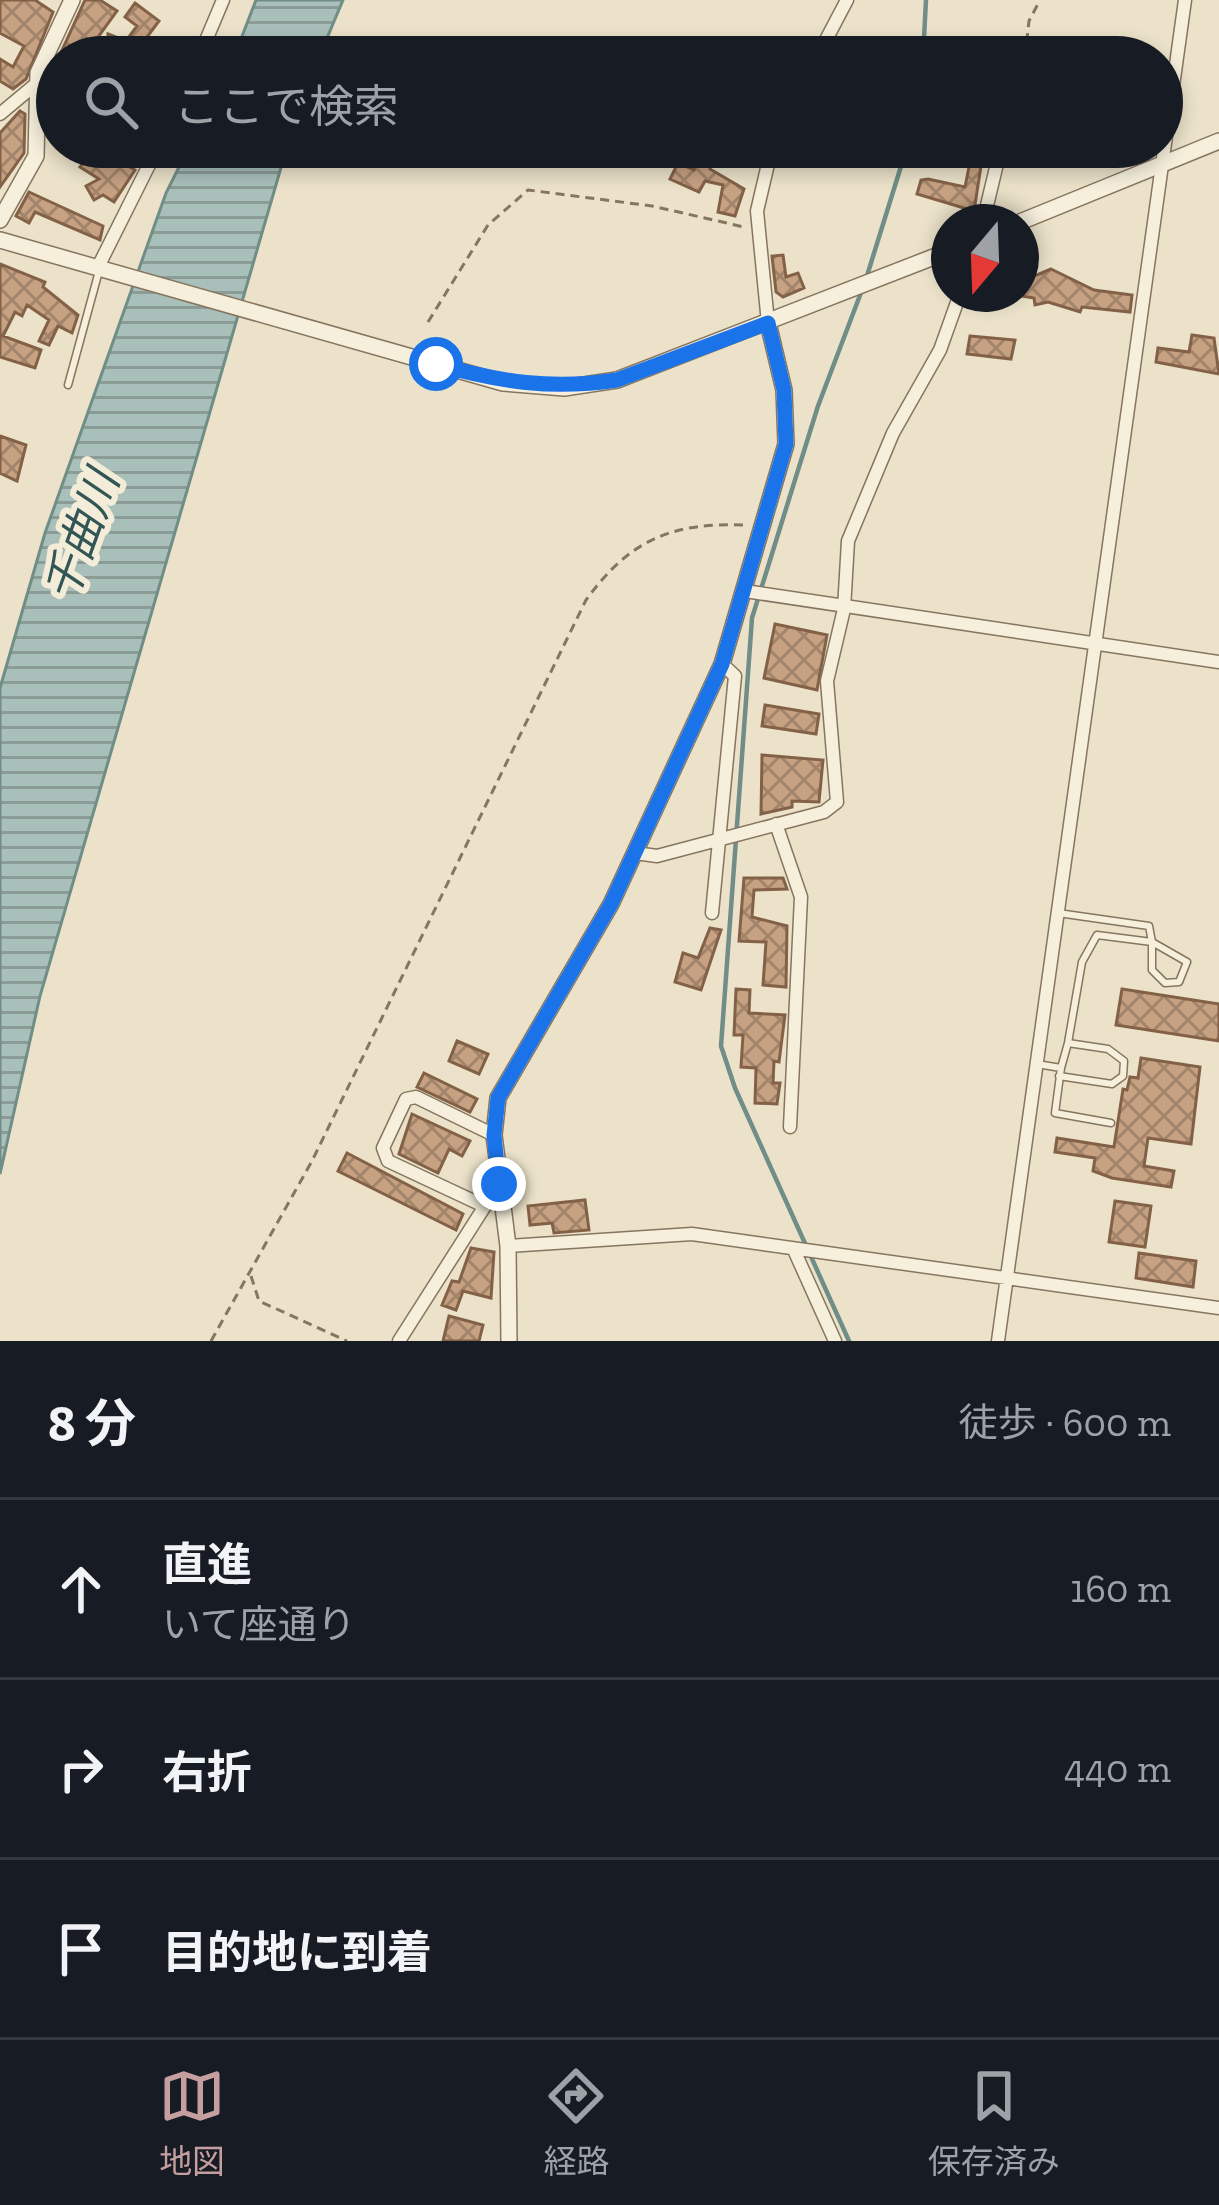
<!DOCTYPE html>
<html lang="ja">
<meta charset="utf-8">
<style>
body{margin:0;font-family:"Zilla Slab","Noto Sans JP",serif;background:#242831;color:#f1f3f6}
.compass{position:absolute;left:931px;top:204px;width:108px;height:108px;border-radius:50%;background:#171b24;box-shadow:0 6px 18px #0003;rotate:199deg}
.stop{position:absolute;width:36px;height:36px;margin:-27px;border:9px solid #1a73e8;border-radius:50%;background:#fff}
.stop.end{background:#1a73e8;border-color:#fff;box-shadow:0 3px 12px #0008}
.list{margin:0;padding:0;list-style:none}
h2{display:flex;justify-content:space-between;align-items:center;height:156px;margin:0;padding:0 48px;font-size:51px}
h2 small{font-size:39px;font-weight:400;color:#9ea1a6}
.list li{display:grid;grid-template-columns:78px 1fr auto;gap:36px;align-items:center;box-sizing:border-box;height:180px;padding:0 48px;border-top:3px solid #363941}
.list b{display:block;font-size:45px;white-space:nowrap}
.list p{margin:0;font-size:39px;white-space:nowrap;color:#9ea1a6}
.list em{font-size:39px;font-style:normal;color:#9ea1a6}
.icon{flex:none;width:66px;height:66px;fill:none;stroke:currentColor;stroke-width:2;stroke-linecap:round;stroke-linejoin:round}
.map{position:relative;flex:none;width:1219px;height:1341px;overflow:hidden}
.search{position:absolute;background:#171b24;box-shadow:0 6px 18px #0003;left:36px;right:36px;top:36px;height:132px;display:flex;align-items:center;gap:30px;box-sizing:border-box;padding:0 42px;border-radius:66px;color:#9ea1a6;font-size:45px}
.sheet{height:696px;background:#171b24}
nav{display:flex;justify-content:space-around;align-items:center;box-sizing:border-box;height:168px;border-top:3px solid #363941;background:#171b24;font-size:33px;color:#9ea1a6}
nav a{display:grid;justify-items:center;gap:6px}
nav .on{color:#c59e9f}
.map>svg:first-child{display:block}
.water{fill:url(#water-rules);stroke:#708e87;stroke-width:3}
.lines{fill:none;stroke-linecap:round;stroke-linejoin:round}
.stream{stroke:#708e87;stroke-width:4.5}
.building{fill:url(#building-cross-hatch);stroke:#836147;stroke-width:3}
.service-casing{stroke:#86755f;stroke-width:9}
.minor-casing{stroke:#86755f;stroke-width:15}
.tertiary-casing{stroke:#86755f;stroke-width:18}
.path{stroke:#86755f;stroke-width:3;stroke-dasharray:9 6;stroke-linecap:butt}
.service{stroke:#f6efdc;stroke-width:6}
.minor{stroke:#f6efdc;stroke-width:12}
.tertiary{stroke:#f6efdc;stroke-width:15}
.route{stroke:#1a73e8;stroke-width:15}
.labels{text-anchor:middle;stroke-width:12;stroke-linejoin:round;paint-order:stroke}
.water-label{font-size:45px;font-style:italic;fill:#325655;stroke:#f3ecd8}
</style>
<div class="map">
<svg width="1219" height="1341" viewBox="0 0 1219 1341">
<defs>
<pattern id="water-rules" width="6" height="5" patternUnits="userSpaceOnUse" patternTransform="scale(3)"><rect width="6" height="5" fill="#a9c0ba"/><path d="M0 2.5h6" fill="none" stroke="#8b9c97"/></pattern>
<pattern id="building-cross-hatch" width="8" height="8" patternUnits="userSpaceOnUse" patternTransform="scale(3)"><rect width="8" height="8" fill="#c6a182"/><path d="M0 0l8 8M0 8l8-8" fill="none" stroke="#a2846a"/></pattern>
</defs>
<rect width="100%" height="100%" fill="#ebe2c9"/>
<!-- water -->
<path class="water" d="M 256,0 L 343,0 L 319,57 L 234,57 Z
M 189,147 L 287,147 L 40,996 L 0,1174 L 0,688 L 45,533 L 166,193 Z"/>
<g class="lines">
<!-- stream -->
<path class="stream" d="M 923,57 L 926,0
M 866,279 L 907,147
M 849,1341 L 735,1088 L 721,1046 L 752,618 L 818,406 L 862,290"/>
</g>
<!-- building -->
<path class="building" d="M 0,0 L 35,0 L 53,12 L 26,79 L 13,89 L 0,81 L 0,59 L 13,67 L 24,46 L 0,33 Z
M 85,0 L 100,0 L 117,11 L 93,44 L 87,39 L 82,57 L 59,57 Z
M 135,3 L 159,21 L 132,57 L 107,57 L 108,34 L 126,41 L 137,26 L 125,17 Z
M 20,111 L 25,114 L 24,153 L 0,187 L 0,133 Z
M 93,147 L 135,170 L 114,202 L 103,195 L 94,200 L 86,186 L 99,179 L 80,167 Z
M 704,147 L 720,147 L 710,169 L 744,189 L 735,216 L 718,212 L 723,185 L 705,181 L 699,192 L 670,179 L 678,163 L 694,170 Z
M 973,147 L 984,147 L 974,211 L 917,194 L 921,180 L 928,179 L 965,187 Z
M 29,192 L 103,226 L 100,240 L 35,212 L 29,223 L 16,216 Z
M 783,255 L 786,277 L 798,273 L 804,288 L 783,297 L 776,292 L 772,256 Z
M 0,264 L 45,282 L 43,287 L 78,315 L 72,333 L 58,326 L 49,345 L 39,341 L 49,320 L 27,305 L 22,316 L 15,312 L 3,336 L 41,350 L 35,368 L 0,357 Z
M 1051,269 L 1094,290 L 1132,295 L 1130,312 L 1082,307 L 1080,312 L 1048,302 L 1035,305 L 1034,298 L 1021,296 L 1021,272 L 1037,275 Z
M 1192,335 L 1214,338 L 1219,374 L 1156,362 L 1158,348 L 1189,352 Z
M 970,336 L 1015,340 L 1011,359 L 967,354 Z
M 0,436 L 26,445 L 17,481 L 0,473 Z
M 775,624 L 827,635 L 817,690 L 764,678 Z
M 765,705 L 819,714 L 816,734 L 762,726 Z
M 762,755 L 823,760 L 819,802 L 792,801 L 792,807 L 761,814 Z
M 744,878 L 783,878 L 787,889 L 754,890 L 752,917 L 787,926 L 786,987 L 763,985 L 766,942 L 739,941 Z
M 710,928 L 721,930 L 701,990 L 675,982 L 683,953 L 698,958 Z
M 736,989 L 750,990 L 749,1013 L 785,1015 L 779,1062 L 774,1061 L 773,1083 L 780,1083 L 777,1104 L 755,1103 L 756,1068 L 741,1067 L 743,1035 L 734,1035 Z
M 1122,989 L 1219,1004 L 1219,1041 L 1116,1025 Z
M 457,1041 L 488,1054 L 479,1074 L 449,1061 Z
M 1141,1058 L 1200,1067 L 1191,1144 L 1148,1138 L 1144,1166 L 1174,1171 L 1171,1187 L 1112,1178 L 1093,1171 L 1095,1158 L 1055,1152 L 1057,1138 L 1114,1147 L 1123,1089 L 1127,1090 L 1130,1077 L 1138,1078 Z
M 424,1073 L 477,1099 L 470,1112 L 417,1087 Z
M 412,1114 L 470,1141 L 462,1156 L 449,1149 L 438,1173 L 399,1154 Z
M 347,1153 L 463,1214 L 456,1230 L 338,1171 Z
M 585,1200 L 589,1230 L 554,1233 L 552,1223 L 530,1225 L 528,1206 Z
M 1115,1201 L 1151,1206 L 1145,1247 L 1109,1242 Z
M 471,1248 L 494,1252 L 491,1298 L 463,1291 L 456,1310 L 442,1305 L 452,1281 L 459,1282 Z
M 1139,1253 L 1196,1261 L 1193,1287 L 1136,1278 Z
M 449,1316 L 483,1325 L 479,1341 L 443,1341 Z"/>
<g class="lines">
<!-- service casing -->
<g class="service-casing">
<path id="service" d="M 68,385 L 99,271
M 1058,913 L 1149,926 L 1152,942 L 1187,962 L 1179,982 L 1165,983 L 1152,970 L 1152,942 L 1097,935 L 1082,962 L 1068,1043
M 1037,1064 L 1061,1068 L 1055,1113 L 1111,1123
M 1059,1076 L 1112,1084 L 1123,1076 L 1124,1061 L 1108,1049 L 1068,1043 L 1061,1068"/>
</g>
<!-- minor casing -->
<g class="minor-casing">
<path id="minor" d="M 199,57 L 223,0
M 817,57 L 847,0
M 0,114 L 36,84
M 983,222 L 1001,147
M 98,267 L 158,147
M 768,323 L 757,211 L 772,147
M 745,591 L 1219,662
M 776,824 L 801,897 L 790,1127
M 635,853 L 657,856 L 824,812 L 837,802 L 827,681 L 844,609 L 848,541 L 893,433 L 940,350 L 960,294
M 712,913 L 735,676 L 722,664
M 482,1205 L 388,1161 L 383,1148 L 406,1099 L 416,1097 L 494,1135
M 508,1246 L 692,1234 L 1219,1308
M 794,1250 L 835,1341
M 399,1341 L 499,1184
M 998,1341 L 1185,0"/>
</g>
<!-- tertiary casing -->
<g class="tertiary-casing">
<path id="tertiary" d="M 0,220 L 36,156 L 38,73 L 72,0
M 1020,222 L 1219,141
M 0,240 L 503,383 L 564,388 L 617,380 L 949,251
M 509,1341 L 508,1246 L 494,1135 L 498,1098 L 611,904 L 722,664 L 786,444 L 784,390 L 768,323"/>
</g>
<!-- path -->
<path class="path" d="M 1025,57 L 1029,21 L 1040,0
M 428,322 L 488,225 L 528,190 L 652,206 L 744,227
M 251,1276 L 259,1301 L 347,1341
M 211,1341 L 312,1161 L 586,600 C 629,541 670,522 745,525"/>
<!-- service -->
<use href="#service" class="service"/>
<!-- minor -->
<use href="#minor" class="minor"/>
<!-- tertiary -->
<use href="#tertiary" class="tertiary"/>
</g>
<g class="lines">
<!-- route -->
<path class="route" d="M 436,364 C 500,382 552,390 617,380 L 768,323 L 784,390 L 786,444 L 722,664 L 611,904 L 498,1098 L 494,1135 L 499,1184"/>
</g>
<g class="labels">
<!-- water labels -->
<g class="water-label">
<text transform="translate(81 536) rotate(-70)" y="16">千曲川</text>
</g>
</g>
</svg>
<svg class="compass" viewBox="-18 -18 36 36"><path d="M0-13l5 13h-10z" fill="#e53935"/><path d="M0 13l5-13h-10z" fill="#9ea1a6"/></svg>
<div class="stop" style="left:436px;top:364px"></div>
<div class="stop end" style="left:499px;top:1184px"></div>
<div class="search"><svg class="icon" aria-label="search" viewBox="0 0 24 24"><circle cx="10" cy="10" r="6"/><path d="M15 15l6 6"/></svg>ここで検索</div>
</div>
<section class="sheet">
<h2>8 分<small>徒歩 · 600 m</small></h2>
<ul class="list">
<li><svg class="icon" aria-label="ahead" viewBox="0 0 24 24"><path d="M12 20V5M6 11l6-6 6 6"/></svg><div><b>直進</b><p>いて座通り</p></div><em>160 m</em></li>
<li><svg class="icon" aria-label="right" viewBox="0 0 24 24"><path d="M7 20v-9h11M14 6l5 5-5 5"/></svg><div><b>右折</b></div><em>440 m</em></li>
<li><svg class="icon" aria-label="arrive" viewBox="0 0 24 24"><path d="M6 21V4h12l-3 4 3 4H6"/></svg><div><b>目的地に到着</b></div></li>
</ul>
</section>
<nav>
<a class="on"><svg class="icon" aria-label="map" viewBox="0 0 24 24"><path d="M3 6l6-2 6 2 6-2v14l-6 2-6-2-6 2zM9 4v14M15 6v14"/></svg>地図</a>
<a><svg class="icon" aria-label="directions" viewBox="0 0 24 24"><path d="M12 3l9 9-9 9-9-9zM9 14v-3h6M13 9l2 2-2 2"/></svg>経路</a>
<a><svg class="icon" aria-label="saved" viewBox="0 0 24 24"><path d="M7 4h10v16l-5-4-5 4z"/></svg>保存済み</a>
</nav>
